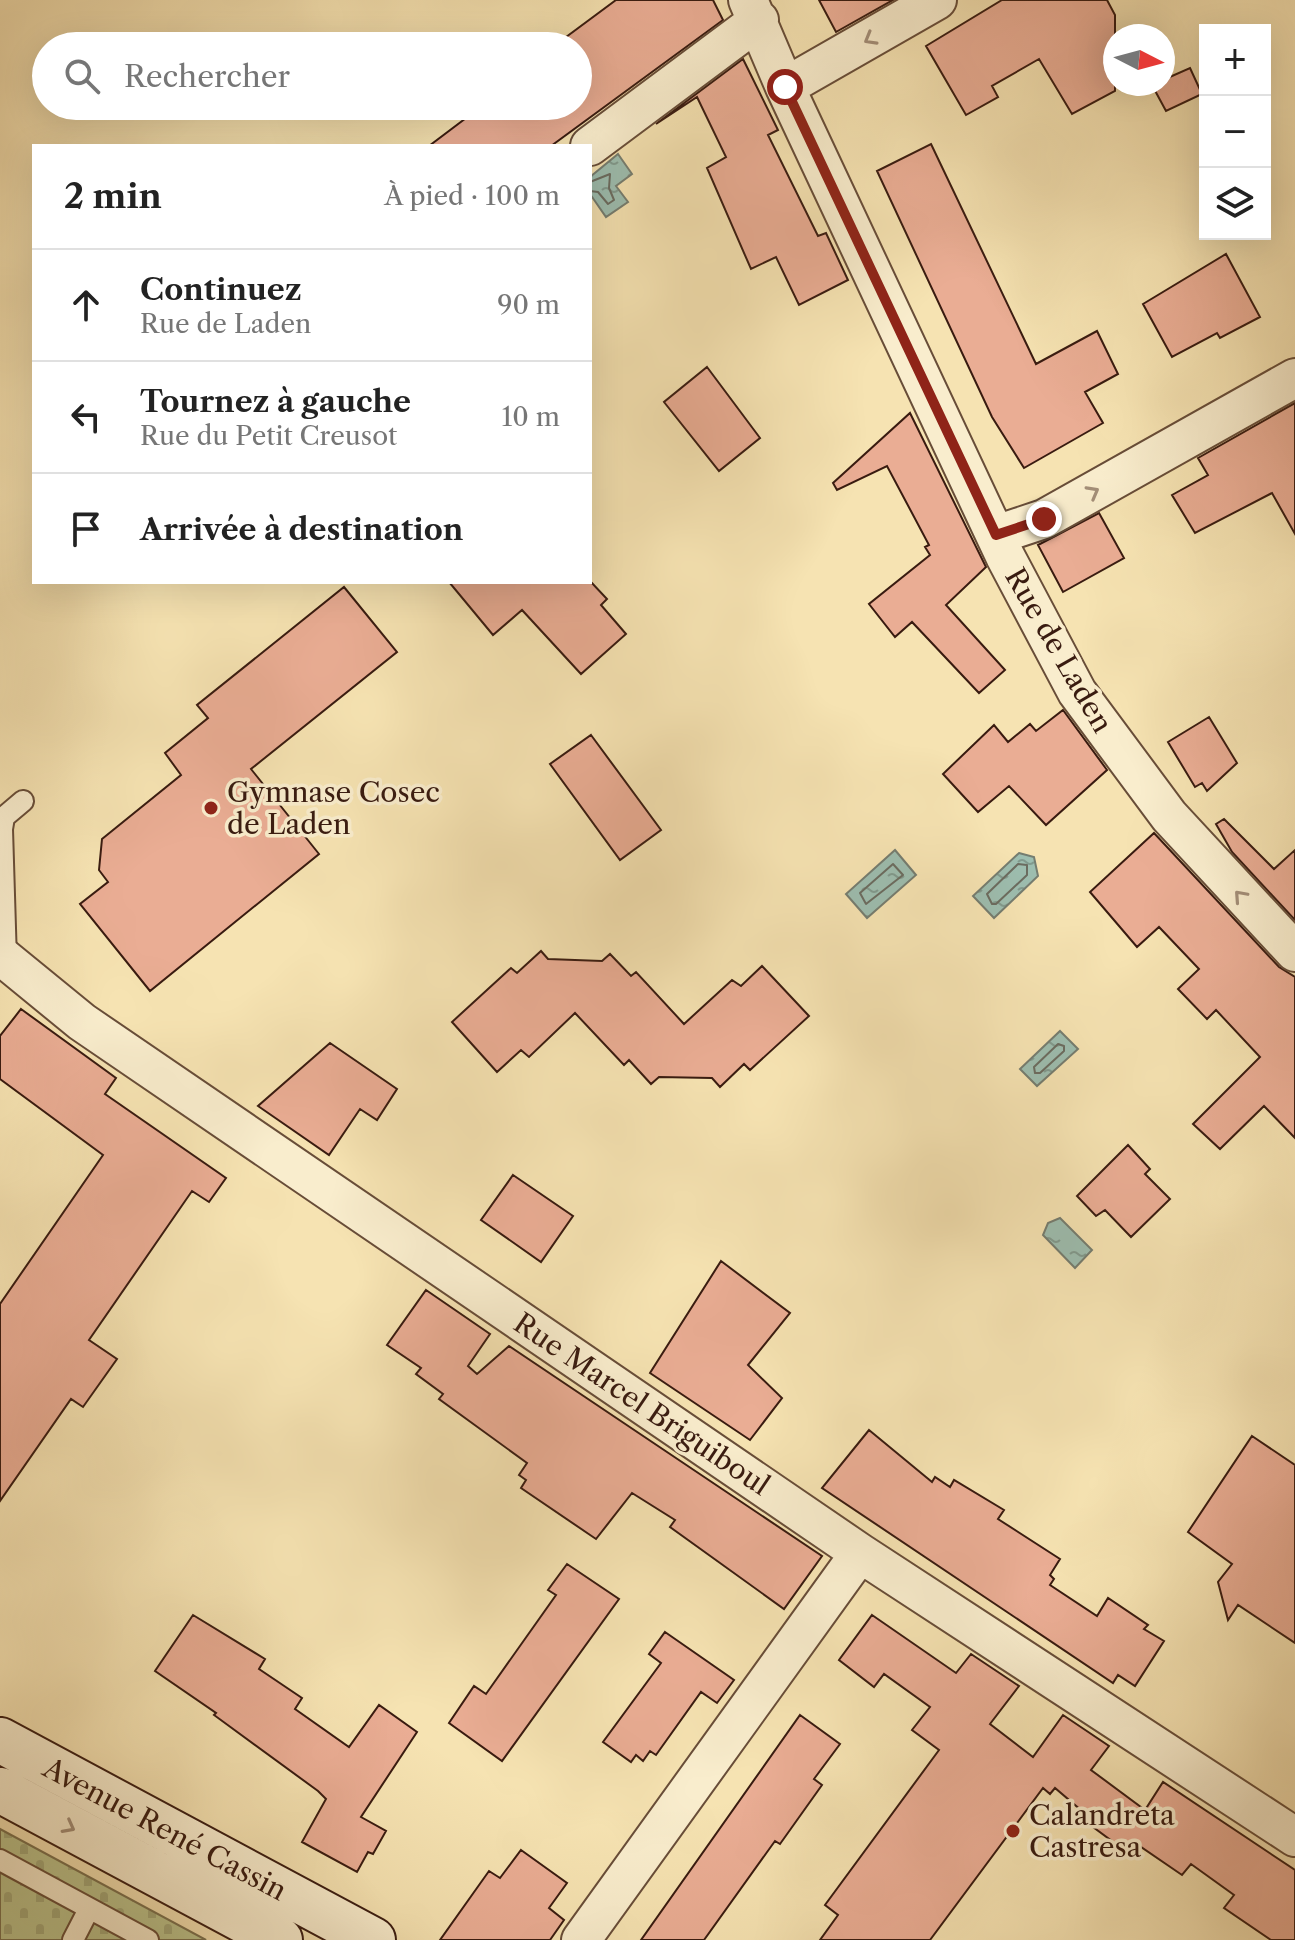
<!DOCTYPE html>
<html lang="fr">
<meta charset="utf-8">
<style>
body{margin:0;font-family:"Libre Caslon Text",serif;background:#f2f2f2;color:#222}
.controls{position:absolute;right:24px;top:24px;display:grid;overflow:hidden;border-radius:0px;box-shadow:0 8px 32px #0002}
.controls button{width:72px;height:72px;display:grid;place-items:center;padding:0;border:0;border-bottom:2px solid #e0e0e0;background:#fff;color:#222;font:40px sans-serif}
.compass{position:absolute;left:1103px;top:24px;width:72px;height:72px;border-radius:50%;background:#fff;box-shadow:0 8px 32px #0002;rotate:96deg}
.stop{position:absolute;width:24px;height:24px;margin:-18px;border:6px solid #8f2418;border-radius:50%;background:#fff}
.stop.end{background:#8f2418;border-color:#fff;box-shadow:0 2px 8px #0008}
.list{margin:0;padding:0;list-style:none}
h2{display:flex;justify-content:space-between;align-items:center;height:104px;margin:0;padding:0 32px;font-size:34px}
h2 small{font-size:26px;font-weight:400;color:#767676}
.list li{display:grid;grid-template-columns:52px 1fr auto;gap:24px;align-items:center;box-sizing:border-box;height:112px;padding:0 32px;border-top:2px solid #e0e0e0}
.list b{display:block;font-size:30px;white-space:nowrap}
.list p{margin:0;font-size:26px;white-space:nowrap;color:#767676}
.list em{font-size:26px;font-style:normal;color:#767676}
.icon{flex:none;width:44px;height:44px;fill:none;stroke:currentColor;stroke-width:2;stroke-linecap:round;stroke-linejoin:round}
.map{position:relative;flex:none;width:1295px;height:1940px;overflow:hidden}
.search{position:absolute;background:#fff;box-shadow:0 8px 32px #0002;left:32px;top:32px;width:560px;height:88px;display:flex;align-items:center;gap:20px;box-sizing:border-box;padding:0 28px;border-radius:44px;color:#767676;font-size:30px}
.panel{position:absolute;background:#fff;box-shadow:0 8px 32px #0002;left:32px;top:144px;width:560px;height:440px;border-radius:0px}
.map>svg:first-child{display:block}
.cemetery{fill:url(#cemetery-stones);stroke:#7a704e;stroke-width:2}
.water{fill:url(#water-ripples);stroke:#757d70;stroke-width:2}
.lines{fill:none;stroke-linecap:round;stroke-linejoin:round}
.shore{stroke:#6b6c60;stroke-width:2}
.building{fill:#eaad94;stroke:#391b10;stroke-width:2}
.lane-casing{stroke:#684d38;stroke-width:24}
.street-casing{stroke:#684d38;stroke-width:42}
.secondary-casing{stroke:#391b10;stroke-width:48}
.lane{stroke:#f9edcd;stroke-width:20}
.street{stroke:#f9edcd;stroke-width:38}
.secondary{stroke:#f9edcd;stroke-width:44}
.oneway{stroke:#a38e78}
.route{stroke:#8f2418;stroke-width:10}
.poi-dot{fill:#8f2418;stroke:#f9edcd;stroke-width:3}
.labels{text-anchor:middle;stroke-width:7;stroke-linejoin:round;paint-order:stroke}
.street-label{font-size:28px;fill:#391b10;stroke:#f9edcd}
.poi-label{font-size:28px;fill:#391b10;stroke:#f9edcd;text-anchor:start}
</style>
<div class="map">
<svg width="1295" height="1940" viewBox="0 0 1295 1940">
<defs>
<pattern id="cemetery-stones" width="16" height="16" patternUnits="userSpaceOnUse" patternTransform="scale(2)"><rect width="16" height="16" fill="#bbc48d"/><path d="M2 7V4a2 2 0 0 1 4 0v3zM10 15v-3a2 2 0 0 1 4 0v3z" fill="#a2a879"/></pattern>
<pattern id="water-ripples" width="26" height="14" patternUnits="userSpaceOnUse" patternTransform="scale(2)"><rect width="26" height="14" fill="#9dbeb0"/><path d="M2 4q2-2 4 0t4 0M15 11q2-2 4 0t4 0" fill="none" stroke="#819a8e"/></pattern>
</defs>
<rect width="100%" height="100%" fill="#f6e3b2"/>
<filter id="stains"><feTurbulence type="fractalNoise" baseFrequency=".0025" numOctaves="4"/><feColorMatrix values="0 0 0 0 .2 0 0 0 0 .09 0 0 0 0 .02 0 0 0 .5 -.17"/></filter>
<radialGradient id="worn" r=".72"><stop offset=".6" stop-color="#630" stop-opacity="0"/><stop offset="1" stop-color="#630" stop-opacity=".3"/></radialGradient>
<!-- cemetery -->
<path class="cemetery" d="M 0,1829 L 206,1940 L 0,1940 Z"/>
<!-- water -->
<path class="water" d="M 618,154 L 632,174 L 616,186 L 628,202 L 606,217 L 590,194 L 590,177 Z
M 895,850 L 916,875 L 867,918 L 846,894 Z
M 1019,853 L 1034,857 L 1038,876 L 994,918 L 973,896 Z
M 1060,1031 L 1078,1049 L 1037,1086 L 1020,1069 Z
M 1060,1218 L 1092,1250 L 1075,1268 L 1043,1235 L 1048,1223 Z"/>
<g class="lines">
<!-- shore -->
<path class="shore" d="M 590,182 L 610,174 L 609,188 L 614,200 L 608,204 L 598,192 L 590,191
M 893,864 L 903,875 L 866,904 L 860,893 Z
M 1018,864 L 1027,865 L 1027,875 L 996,904 L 992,904 L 987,894 Z
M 1058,1044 L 1064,1046 L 1064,1051 L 1040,1073 L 1035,1073 L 1034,1067 Z"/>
</g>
<!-- building -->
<path class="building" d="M 616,0 L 713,0 L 723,20 L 551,146 L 429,146 L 482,106 L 578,106 L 578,46 L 554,46 Z
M 819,0 L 893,0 L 836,32 Z
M 1002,0 L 1107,0 L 1115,15 L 1115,91 L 1072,114 L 1039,59 L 992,86 L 998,97 L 966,115 L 926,46 Z
M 743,59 L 778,130 L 768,135 L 818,236 L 826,233 L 848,280 L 799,305 L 776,257 L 751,269 L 707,168 L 726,157 L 697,97 L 656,124 Z
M 1190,68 L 1202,94 L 1166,111 L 1152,85 L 1163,84 L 1163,80 Z
M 931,144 L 1036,364 L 1097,331 L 1118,374 L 1085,392 L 1103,423 L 1024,468 L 992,417 L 877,171 Z
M 1226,254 L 1260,317 L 1220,338 L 1217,333 L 1172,357 L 1143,304 Z
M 707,367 L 760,438 L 719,471 L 664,402 Z
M 1295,403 L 1295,534 L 1272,493 L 1195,533 L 1172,495 L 1208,475 L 1198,458 Z
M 910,413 L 986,567 L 946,605 L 1005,670 L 979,693 L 912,622 L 895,637 L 869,604 L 930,555 L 925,547 L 929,545 L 887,466 L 837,490 L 833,483 Z
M 1099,513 L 1124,558 L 1063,592 L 1038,545 Z
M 449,582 L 591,582 L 607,599 L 601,605 L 626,634 L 581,674 L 522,610 L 493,635 Z
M 344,587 L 397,652 L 251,769 L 319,854 L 150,991 L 80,904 L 108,882 L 99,870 L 102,839 L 181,775 L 165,753 L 208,718 L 197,705 Z
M 1063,710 L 1107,770 L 1046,825 L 1009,786 L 978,812 L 943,774 L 994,725 L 1008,742 L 1030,724 L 1036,731 Z
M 1209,717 L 1237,763 L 1207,791 L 1202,783 L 1195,787 L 1168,742 Z
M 591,735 L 661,830 L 620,860 L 550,764 Z
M 1224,819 L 1274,869 L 1295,850 L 1295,920 L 1232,852 L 1216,824 Z
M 1154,833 L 1279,967 L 1295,977 L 1295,1138 L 1264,1106 L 1220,1149 L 1193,1124 L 1260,1057 L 1216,1010 L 1207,1019 L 1178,989 L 1199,969 L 1159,927 L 1137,947 L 1090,892 Z
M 541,951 L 548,959 L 602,961 L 610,954 L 631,976 L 636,972 L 684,1024 L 732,980 L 741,986 L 762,966 L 809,1016 L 750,1070 L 744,1064 L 720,1087 L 712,1078 L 659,1077 L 651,1084 L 629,1060 L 624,1065 L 575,1013 L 529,1057 L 521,1050 L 497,1072 L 452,1022 L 511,968 L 517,973 Z
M 21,1009 L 116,1078 L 105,1094 L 226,1178 L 209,1202 L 192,1191 L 89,1340 L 117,1359 L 83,1407 L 71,1399 L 0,1501 L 0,1304 L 103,1155 L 0,1079 L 0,1036 Z
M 330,1043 L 397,1089 L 377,1120 L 360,1109 L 329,1155 L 258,1106 Z
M 1128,1145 L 1150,1169 L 1145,1174 L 1170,1199 L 1131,1237 L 1105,1210 L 1096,1216 L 1077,1196 Z
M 513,1175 L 573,1216 L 541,1262 L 481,1220 Z
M 721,1261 L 790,1313 L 748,1365 L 782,1398 L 750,1440 L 650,1373 Z
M 426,1290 L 490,1334 L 468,1366 L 477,1374 L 509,1346 L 822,1556 L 784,1609 L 670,1527 L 675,1520 L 632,1493 L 596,1539 L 521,1488 L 526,1480 L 519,1475 L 527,1463 L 439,1399 L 443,1394 L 416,1374 L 421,1368 L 387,1345 Z
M 869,1430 L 932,1482 L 935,1477 L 950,1487 L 954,1480 L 1004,1510 L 998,1519 L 1060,1559 L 1050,1575 L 1054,1579 L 1050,1585 L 1097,1616 L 1108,1598 L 1148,1625 L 1144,1629 L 1164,1641 L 1135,1686 L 1118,1675 L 1113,1683 L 822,1488 Z
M 1252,1436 L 1295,1465 L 1295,1643 L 1238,1605 L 1228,1620 L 1218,1582 L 1232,1564 L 1188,1532 Z
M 567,1564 L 619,1599 L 502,1761 L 449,1723 L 474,1686 L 486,1694 L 556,1595 L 548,1590 Z
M 193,1615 L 265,1659 L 259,1669 L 302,1698 L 295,1709 L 349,1747 L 379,1705 L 417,1732 L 361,1817 L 386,1831 L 373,1854 L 368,1852 L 357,1872 L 302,1842 L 326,1799 L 318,1791 L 214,1715 L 216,1713 L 155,1671 Z
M 872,1615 L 956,1673 L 971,1654 L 1019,1686 L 990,1724 L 1033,1757 L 1063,1715 L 1109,1746 L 1091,1770 L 1145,1810 L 1163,1782 L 1295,1870 L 1295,1940 L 1271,1940 L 1224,1908 L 1234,1895 L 1191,1864 L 1182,1875 L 1138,1845 L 1131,1855 L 1093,1827 L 1096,1823 L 1055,1788 L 1050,1794 L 1043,1788 L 930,1940 L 820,1940 L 838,1915 L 825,1905 L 939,1750 L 912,1730 L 930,1707 L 884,1674 L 874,1687 L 839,1660 Z
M 665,1632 L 734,1680 L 717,1703 L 701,1692 L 656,1755 L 650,1751 L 643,1761 L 636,1755 L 631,1762 L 603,1742 L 661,1663 L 649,1654 Z
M 800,1715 L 840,1744 L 814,1779 L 822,1785 L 780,1844 L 775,1841 L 704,1940 L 641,1940 Z
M 521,1850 L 567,1883 L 549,1908 L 564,1920 L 550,1940 L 440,1940 L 489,1871 L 500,1878 Z"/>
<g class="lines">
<!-- lane casing -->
<g class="lane-casing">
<path id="lane" d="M 6,961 L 2,829 L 4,817 L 23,801
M 0,1860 L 148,1940
M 73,1940 L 89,1909"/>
</g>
<!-- street casing -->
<g class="street-casing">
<path id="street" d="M 748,0 L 785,87 L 1005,556 L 1077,692 L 1169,816 L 1295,952
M 785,87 L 937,0
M 590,146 L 759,20
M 996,535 L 1044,519 L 1295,378
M 0,955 L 82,1022 L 860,1553 L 1295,1837
M 581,1940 L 860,1553"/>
</g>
<!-- secondary casing -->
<g class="secondary-casing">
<path id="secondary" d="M 0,1740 L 373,1940
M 0,1790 L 280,1940"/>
</g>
<!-- lane -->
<use href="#lane" class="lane"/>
<!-- street -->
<use href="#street" class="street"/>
<!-- secondary -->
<use href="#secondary" class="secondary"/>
</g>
<!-- one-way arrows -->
<defs><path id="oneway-chevron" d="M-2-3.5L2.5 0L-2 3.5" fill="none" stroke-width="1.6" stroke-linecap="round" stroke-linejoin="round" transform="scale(2)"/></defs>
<g class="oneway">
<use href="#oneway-chevron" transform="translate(870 39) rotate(150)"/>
<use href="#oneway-chevron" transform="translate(1093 492) rotate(-29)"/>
<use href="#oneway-chevron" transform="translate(1240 896) rotate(-132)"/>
<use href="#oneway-chevron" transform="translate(69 1827) rotate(28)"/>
</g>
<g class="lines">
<!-- route -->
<path class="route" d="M 785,87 L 996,535 L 1044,519"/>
</g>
<!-- markers -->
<g class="poi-dot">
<circle cx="211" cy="808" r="8"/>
<circle cx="1013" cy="1831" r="8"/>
</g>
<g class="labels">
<!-- street labels -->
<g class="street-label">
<text transform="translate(1059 650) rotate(60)" y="10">Rue de Laden</text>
<text transform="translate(642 1404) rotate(34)" y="10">Rue Marcel Briguiboul</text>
<text transform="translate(165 1829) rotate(28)" y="10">Avenue René Cassin</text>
</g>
<!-- poi labels -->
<g class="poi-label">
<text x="227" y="802">Gymnase Cosec<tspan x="227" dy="32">de Laden</tspan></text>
<text x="1029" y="1825">Calandreta<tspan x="1029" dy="32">Castresa</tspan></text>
</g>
</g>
<rect width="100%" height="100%" filter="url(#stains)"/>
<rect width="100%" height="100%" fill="url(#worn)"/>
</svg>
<div class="controls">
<button>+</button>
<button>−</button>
<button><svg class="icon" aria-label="layers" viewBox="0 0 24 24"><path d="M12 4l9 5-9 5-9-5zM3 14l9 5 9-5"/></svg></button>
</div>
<svg class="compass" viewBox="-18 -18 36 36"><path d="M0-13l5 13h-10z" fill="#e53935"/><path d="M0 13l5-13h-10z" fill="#767676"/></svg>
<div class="stop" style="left:785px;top:87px"></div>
<div class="stop end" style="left:1044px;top:519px"></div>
<div class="search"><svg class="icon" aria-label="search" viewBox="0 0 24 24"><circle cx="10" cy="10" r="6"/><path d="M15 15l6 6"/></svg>Rechercher</div>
<section class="panel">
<h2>2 min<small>À pied · 100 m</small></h2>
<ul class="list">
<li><svg class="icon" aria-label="ahead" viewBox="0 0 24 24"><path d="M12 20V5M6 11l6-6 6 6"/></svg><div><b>Continuez</b><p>Rue de Laden</p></div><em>90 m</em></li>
<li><svg class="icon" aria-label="left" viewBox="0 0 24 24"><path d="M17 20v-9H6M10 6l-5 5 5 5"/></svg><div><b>Tournez à gauche</b><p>Rue du Petit Creusot</p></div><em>10 m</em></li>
<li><svg class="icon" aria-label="arrive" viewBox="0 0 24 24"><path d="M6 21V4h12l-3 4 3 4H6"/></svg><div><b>Arrivée à destination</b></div></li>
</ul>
</section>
</div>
